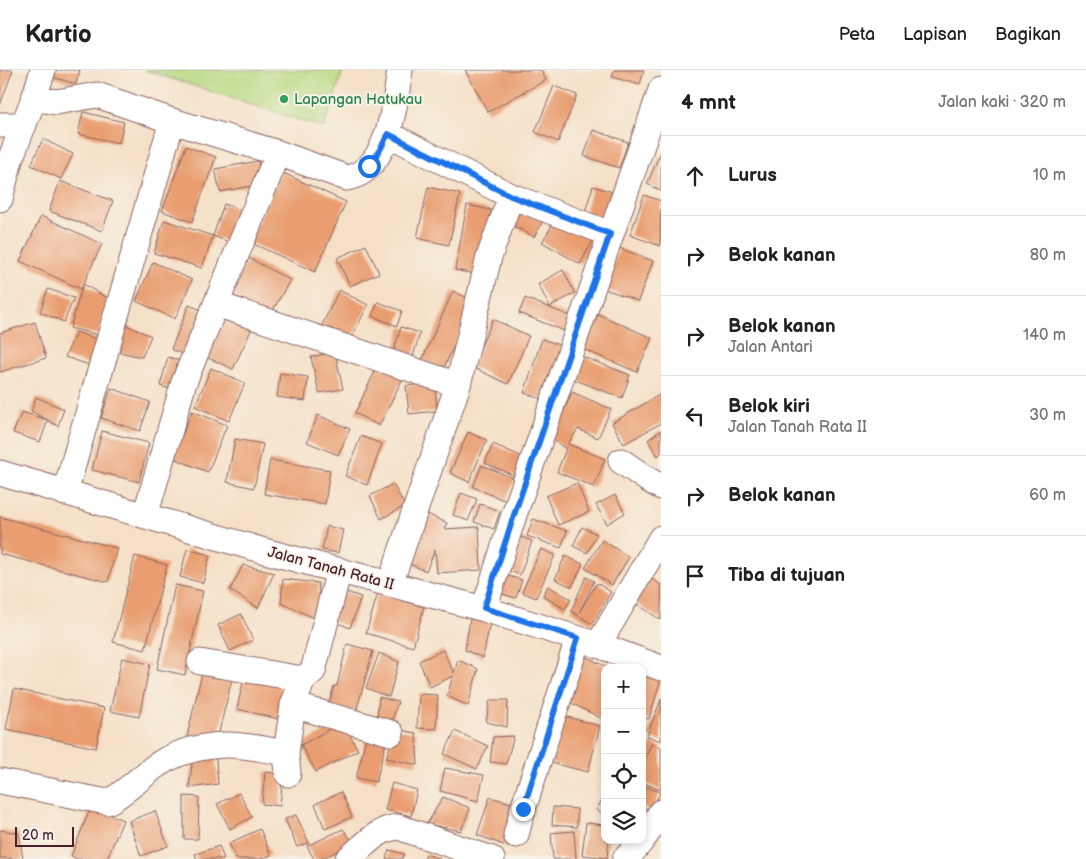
<!DOCTYPE html>
<html lang="id">
<meta charset="utf-8">
<style>
body{margin:0;font-family:"Balsamiq Sans",sans-serif;background:#f6f6f6;color:#202124}
.controls{position:absolute;right:15px;bottom:15px;display:grid;overflow:hidden;border-radius:10px;box-shadow:0 2px 8px #0003}
.controls button{width:45px;height:45px;display:grid;place-items:center;padding:0;border:0;border-bottom:1px solid #e0e0e0;background:#fff;color:#202124;font:25px sans-serif}
.scale{position:absolute;left:15px;bottom:12px;width:59px;box-sizing:border-box;padding-left:5px;border:2px solid #4a1f2b;border-top:0;font-size:14px;line-height:18px;white-space:nowrap;color:#4a1f2b;-webkit-text-stroke:4px #f7f3e8;paint-order:stroke}
.stop{position:absolute;width:15px;height:15px;margin:-11px;border:4px solid #1a73e8;border-radius:50%;background:#fff}
.stop.end{background:#1a73e8;border-color:#fff;box-shadow:0 1px 5px #0008}
.list{margin:0;padding:0;list-style:none}
h2{display:flex;justify-content:space-between;align-items:center;height:65px;margin:0;padding:0 20px;font-size:21px}
h2 small{font-size:16px;font-weight:400;color:#757577}
.list li{display:grid;grid-template-columns:32px 1fr auto;gap:15px;align-items:center;box-sizing:border-box;height:80px;padding:0 20px;border-top:1px solid #e0e0e0}
.list b{display:block;font-size:19px;white-space:nowrap}
.list p{margin:0;font-size:16px;white-space:nowrap;color:#757577}
.list em{font-size:16px;font-style:normal;color:#757577}
.icon{flex:none;width:28px;height:28px;fill:none;stroke:currentColor;stroke-width:2;stroke-linecap:round;stroke-linejoin:round}
.map{position:relative;flex:none;width:661px;height:789px;overflow:hidden}
header{display:flex;align-items:center;gap:30px;box-sizing:border-box;height:70px;padding:0 25px;background:#fff;border-bottom:1px solid #e0e0e0}
header strong{font-size:24px}
nav{display:flex;gap:28px;margin-inline-start:auto;font-size:18px}
main{display:flex}
aside{flex:1;background:#fff}
.map>svg:first-child{display:block}
.green{fill:#b6d981;stroke:#807c56}
.building{fill:#e99d6f}
.lines{fill:none;stroke-linecap:round;stroke-linejoin:round}
.minor-casing{stroke:#866362;stroke-width:27}
.minor{stroke:#fff;stroke-width:25}
.route{stroke:#1a73e8;stroke-width:6}
.leisure-dot{fill:#2e9e5b;stroke:#f7f3e8;stroke-width:2}
.labels{text-anchor:middle;stroke-width:4;stroke-linejoin:round;paint-order:stroke}
.leisure-label{font-size:15px;fill:#27864d;stroke:#f7f3e8;text-anchor:start}
.street-label{font-size:15px;fill:#4a1f2b;stroke:#f7f3e8}
</style>
<header>
<strong>Kartio</strong>
<nav><a>Peta</a><a>Lapisan</a><a>Bagikan</a></nav>
</header>
<main>
<div class="map">
<svg width="661" height="789" viewBox="0 0 661 789">
<rect width="100%" height="100%" fill="#f7f3e8"/>
<filter id="ink" filterUnits="userSpaceOnUse"><feTurbulence type="fractalNoise" baseFrequency=".02" numOctaves="2"/><feDisplacementMap in="SourceGraphic" scale="10" xChannelSelector="R" yChannelSelector="G"/><feConvolveMatrix kernelMatrix="1 2 1 2 8 2 1 2 1" color-interpolation-filters="sRGB"/></filter>
<filter id="wash" filterUnits="userSpaceOnUse"><feTurbulence type="fractalNoise" baseFrequency=".0096" numOctaves="4" result="noise"/><feDisplacementMap in="SourceGraphic" scale="20" xChannelSelector="R" yChannelSelector="G"/><feGaussianBlur stdDeviation="1.12" result="paint"/><feColorMatrix in="noise" values="0 0 0 0 0 0 0 0 0 0 0 0 0 0 0 0 0 1.4 0 .05"/><feComposite in="paint" operator="in"/></filter>
<g filter="url(#wash)">
<rect width="100%" height="100%" fill="#f5e0c7"/>
<!-- green -->
<path class="green" d="M 145,0 L 343,0 L 324,58 Z"/>
<g id="blocks">
<!-- building -->
<path class="building" d="M 0,0 L 13,0 L 0,35 Z
M 52,0 L 80,0 L 76,14 L 52,7 Z
M 465,0 L 541,0 L 546,10 L 488,42 Z
M 614,0 L 644,0 L 640,15 L 612,7 Z
M 554,16 L 577,25 L 558,72 L 535,62 Z
M 83,42 L 124,52 L 119,73 L 78,64 Z
M 593,60 L 628,72 L 619,98 L 584,86 Z
M 43,69 L 73,84 L 61,109 L 31,95 Z
M 186,76 L 216,87 L 192,152 L 162,141 Z
M 661,82 L 661,121 L 647,114 Z
M 258,91 L 262,114 L 220,122 L 215,99 Z
M 281,102 L 346,132 L 315,202 L 249,172 Z
M 60,111 L 113,131 L 102,161 L 49,141 Z
M 593,116 L 616,123 L 607,150 L 585,142 Z
M 428,117 L 460,124 L 449,175 L 417,168 Z
M 644,125 L 661,131 L 660,176 L 630,165 Z
M 224,134 L 245,141 L 234,174 L 213,166 Z
M 467,135 L 491,140 L 479,205 L 455,200 Z
M 521,137 L 544,149 L 534,167 L 512,155 Z
M 41,146 L 102,174 L 81,219 L 20,191 Z
M 557,147 L 594,169 L 580,194 L 542,172 Z
M 164,150 L 213,166 L 202,198 L 154,183 Z
M 366,175 L 379,203 L 350,216 L 337,188 Z
M 619,178 L 653,191 L 638,231 L 605,219 Z
M 249,188 L 290,210 L 268,249 L 228,227 Z
M 153,192 L 192,210 L 175,249 L 136,231 Z
M 563,200 L 575,223 L 550,237 L 538,214 Z
M 83,214 L 109,229 L 98,265 L 70,258 Z
M 48,219 L 74,228 L 64,252 L 40,242 Z
M 339,220 L 368,235 L 349,273 L 320,259 Z
M 453,221 L 474,231 L 443,300 L 422,290 Z
M 525,228 L 578,249 L 572,264 L 519,243 Z
M 378,232 L 402,241 L 397,256 L 372,246 Z
M 189,235 L 206,242 L 188,287 L 171,279 Z
M 226,242 L 254,254 L 233,299 L 206,287 Z
M 598,244 L 652,268 L 637,302 L 583,279 Z
M 493,249 L 529,266 L 508,314 L 472,297 Z
M 35,252 L 46,288 L 0,302 L 0,263 Z
M 124,254 L 151,266 L 142,287 L 119,282 Z
M 401,257 L 420,263 L 411,293 L 392,287 Z
M 76,262 L 102,271 L 96,297 L 65,287 Z
M 542,269 L 565,277 L 547,331 L 524,323 Z
M 335,282 L 343,319 L 319,323 L 311,287 Z
M 581,286 L 630,305 L 622,328 L 573,309 Z
M 168,287 L 185,292 L 177,321 L 160,316 Z
M 378,295 L 403,308 L 379,356 L 355,343 Z
M 211,298 L 245,313 L 229,351 L 195,336 Z
M 280,303 L 308,307 L 305,331 L 277,327 Z
M 435,313 L 437,341 L 409,344 L 406,316 Z
M 111,318 L 150,332 L 140,361 L 101,348 Z
M 572,322 L 611,339 L 598,368 L 578,359 L 568,374 L 605,389 L 594,417 L 557,402 L 566,379 L 548,366 L 560,350 Z
M 659,325 L 661,329 L 661,353 L 624,374 L 612,353 Z
M 36,327 L 64,339 L 58,356 L 31,341 Z
M 192,341 L 227,355 L 208,402 L 173,388 Z
M 22,342 L 48,350 L 40,372 L 13,363 Z
M 318,345 L 350,359 L 338,385 L 307,372 Z
M 661,360 L 661,383 L 658,386 L 648,370 Z
M 102,361 L 149,373 L 139,412 L 92,400 Z
M 468,362 L 487,370 L 469,412 L 450,403 Z
M 361,366 L 382,374 L 367,415 L 345,406 Z
M 235,369 L 263,374 L 254,418 L 227,412 Z
M 493,374 L 525,388 L 517,407 L 485,393 Z
M 270,390 L 330,400 L 325,434 L 264,424 Z
M 482,395 L 515,409 L 506,431 L 473,417 Z
M 577,413 L 589,442 L 558,455 L 546,426 Z
M 393,414 L 405,436 L 381,449 L 370,426 Z
M 461,423 L 477,429 L 468,451 L 453,445 Z
M 615,425 L 625,443 L 607,454 L 596,435 Z
M 480,434 L 500,441 L 494,459 L 474,452 Z
M 423,442 L 447,453 L 444,459 L 479,457 L 481,500 L 437,503 L 435,480 L 426,501 L 402,491 Z
M 0,447 L 117,478 L 108,512 L 0,484 Z
M 533,449 L 567,461 L 561,478 L 527,466 Z
M 327,456 L 343,460 L 338,483 L 322,480 Z
M 582,457 L 597,464 L 587,483 L 573,476 Z
M 518,466 L 532,471 L 520,505 L 507,500 Z
M 602,470 L 629,487 L 612,515 L 585,498 Z
M 187,479 L 210,485 L 203,513 L 180,507 Z
M 541,479 L 555,485 L 536,528 L 522,522 Z
M 135,486 L 167,495 L 145,580 L 113,572 Z
M 565,486 L 583,494 L 572,517 L 555,509 Z
M 243,495 L 274,503 L 258,538 L 230,520 Z
M 505,505 L 522,510 L 516,528 L 499,523 Z
M 586,507 L 594,511 L 579,543 L 597,513 L 611,522 L 592,554 L 571,541 Z
M 649,507 L 661,515 L 661,550 L 632,531 Z
M 283,509 L 318,513 L 321,551 L 281,533 Z
M 175,515 L 203,521 L 185,605 L 157,599 Z
M 548,516 L 571,529 L 565,539 L 543,526 Z
M 341,520 L 361,527 L 350,558 L 331,550 Z
M 378,523 L 424,537 L 413,577 L 366,563 Z
M 471,543 L 491,547 L 483,588 L 465,580 Z
M 241,544 L 253,570 L 230,581 L 218,555 Z
M 347,574 L 373,581 L 356,642 L 329,634 L 334,616 L 337,616 Z
M 443,580 L 454,603 L 458,590 L 478,599 L 468,636 L 447,626 L 453,606 L 430,617 L 419,591 Z
M 379,583 L 399,592 L 389,627 L 366,618 Z
M 584,586 L 609,598 L 605,598 L 605,650 L 563,629 Z
M 122,588 L 150,594 L 139,647 L 110,641 Z
M 203,598 L 233,605 L 216,674 L 187,667 Z
M 642,603 L 661,609 L 649,649 L 642,647 Z
M 244,607 L 294,619 L 287,651 L 237,639 Z
M 14,619 L 104,638 L 96,678 L 6,659 Z
M 419,624 L 438,625 L 436,659 L 417,658 Z
M 379,627 L 398,632 L 390,658 L 377,648 Z
M 661,629 L 661,671 L 647,666 Z
M 490,630 L 508,630 L 507,657 L 486,652 Z
M 564,646 L 600,656 L 588,702 L 552,693 Z
M 343,652 L 358,680 L 316,702 L 301,675 Z
M 396,659 L 416,663 L 418,695 L 386,688 Z
M 368,660 L 388,665 L 376,712 L 356,708 Z
M 455,661 L 488,676 L 477,699 L 444,684 Z
M 514,666 L 506,694 L 490,692 L 493,667 Z
M 651,674 L 661,677 L 661,720 L 642,712 L 642,696 Z
M 194,679 L 215,679 L 218,714 L 189,718 Z
M 445,698 L 484,705 L 478,731 L 440,721 Z
M 265,702 L 283,704 L 280,736 L 262,734 Z
M 392,713 L 417,720 L 411,746 L 385,740 Z
M 642,715 L 660,722 L 653,741 L 642,737 Z
M 341,722 L 352,747 L 325,759 L 315,734 Z
M 239,723 L 252,747 L 230,759 L 217,734 Z
M 605,725 L 605,745 L 596,740 Z
M 184,726 L 199,727 L 198,769 L 184,769 Z
M 443,727 L 470,738 L 461,761 L 427,754 Z
M 490,727 L 514,734 L 509,777 L 477,765 Z
M 91,737 L 123,750 L 107,789 L 77,789 L 71,786 Z
M 553,737 L 577,739 L 577,757 L 552,755 Z
M 155,741 L 168,776 L 141,786 L 129,751 Z
M 296,745 L 309,773 L 297,777 L 285,749 Z
M 586,753 L 605,755 L 605,770 L 609,770 L 607,788 L 582,785 Z
M 260,759 L 271,785 L 261,789 L 236,789 L 229,773 Z
M 343,759 L 354,774 L 320,789 L 314,789 L 307,776 Z
M 0,760 L 19,763 L 23,789 L 0,788 Z
M 574,761 L 576,789 L 553,789 L 551,763 Z
M 219,776 L 224,789 L 197,789 L 195,784 Z
M 389,780 L 404,784 L 402,789 L 386,789 Z
M 426,784 L 440,789 L 424,789 Z"/>
</g>
</g>
<g filter="url(#ink)">
<use href="#blocks" fill-opacity="0" stroke="#866362" stroke-width="1"/>
<g class="lines">
<!-- minor casing -->
<g class="minor-casing">
<path id="minor" d="M 34,28 L 56,32 L 97,25 L 172,51 L 278,83 L 347,108 C 389,101 395,33 400,0
M 0,55 L 24,55
M 388,64 L 511,126 L 610,164
M 0,129 L 10,90 L 34,28 L 43,0
M 216,234 L 458,315 L 489,187 L 511,126
M 621,391 L 647,409 L 661,417
M 0,403 L 261,480 L 484,539 L 598,575 L 661,598
M 65,423 L 172,51
M 145,446 L 184,312 L 278,83
M 390,514 L 458,315
M 484,539 L 515,442 L 661,20
M 598,575 L 661,468
M 200,592 L 303,609
M 293,635 L 391,663
M 288,704 L 286,683 L 293,635 L 303,609 L 313,601 L 339,500
M 0,711 L 107,732 C 115,730 143,706 153,698 C 173,683 200,676 225,675 C 242,674 268,680 286,683
M 516,765 L 523,739 L 578,569
M 348,789 C 364,776 377,759 398,757 L 492,789
M 625,789 C 640,776 650,759 661,742"/>
</g>
<!-- minor -->
<use href="#minor" class="minor"/>
</g>
</g>
<g class="lines" filter="url(#ink)">
<!-- route -->
<path class="route" d="M 369,96 L 381,78 L 388,64 L 511,126 L 610,164 L 515,442 L 484,538 L 578,568 L 523,739"/>
</g>
<!-- markers -->
<circle class="leisure-dot" cx="284" cy="29" r="5"/>
<g class="labels">
<!-- leisure labels -->
<g class="leisure-label">
<text x="294" y="34">Lapangan Hatukau</text>
</g>
<!-- street labels -->
<g class="street-label">
<text transform="translate(331 498) rotate(15)" y="5">Jalan Tanah Rata II</text>
</g>
</g>
</svg>
<div class="controls">
<button>+</button>
<button>−</button>
<button><svg class="icon" aria-label="locate" viewBox="0 0 24 24"><circle cx="12" cy="12" r="6"/><path d="M12 2v4M12 18v4M2 12h4M18 12h4"/></svg></button>
<button><svg class="icon" aria-label="layers" viewBox="0 0 24 24"><path d="M12 4l9 5-9 5-9-5zM3 14l9 5 9-5"/></svg></button>
</div>
<div class="scale">20 m</div>
<div class="stop" style="left:369px;top:96px"></div>
<div class="stop end" style="left:523px;top:739px"></div>
</div>
<aside>
<h2>4 mnt<small>Jalan kaki · 320 m</small></h2>
<ul class="list">
<li><svg class="icon" aria-label="ahead" viewBox="0 0 24 24"><path d="M12 20V5M6 11l6-6 6 6"/></svg><div><b>Lurus</b></div><em>10 m</em></li>
<li><svg class="icon" aria-label="right" viewBox="0 0 24 24"><path d="M7 20v-9h11M14 6l5 5-5 5"/></svg><div><b>Belok kanan</b></div><em>80 m</em></li>
<li><svg class="icon" aria-label="right" viewBox="0 0 24 24"><path d="M7 20v-9h11M14 6l5 5-5 5"/></svg><div><b>Belok kanan</b><p>Jalan Antari</p></div><em>140 m</em></li>
<li><svg class="icon" aria-label="left" viewBox="0 0 24 24"><path d="M17 20v-9H6M10 6l-5 5 5 5"/></svg><div><b>Belok kiri</b><p>Jalan Tanah Rata II</p></div><em>30 m</em></li>
<li><svg class="icon" aria-label="right" viewBox="0 0 24 24"><path d="M7 20v-9h11M14 6l5 5-5 5"/></svg><div><b>Belok kanan</b></div><em>60 m</em></li>
<li><svg class="icon" aria-label="arrive" viewBox="0 0 24 24"><path d="M6 21V4h12l-3 4 3 4H6"/></svg><div><b>Tiba di tujuan</b></div></li>
</ul>
</aside>
</main>
